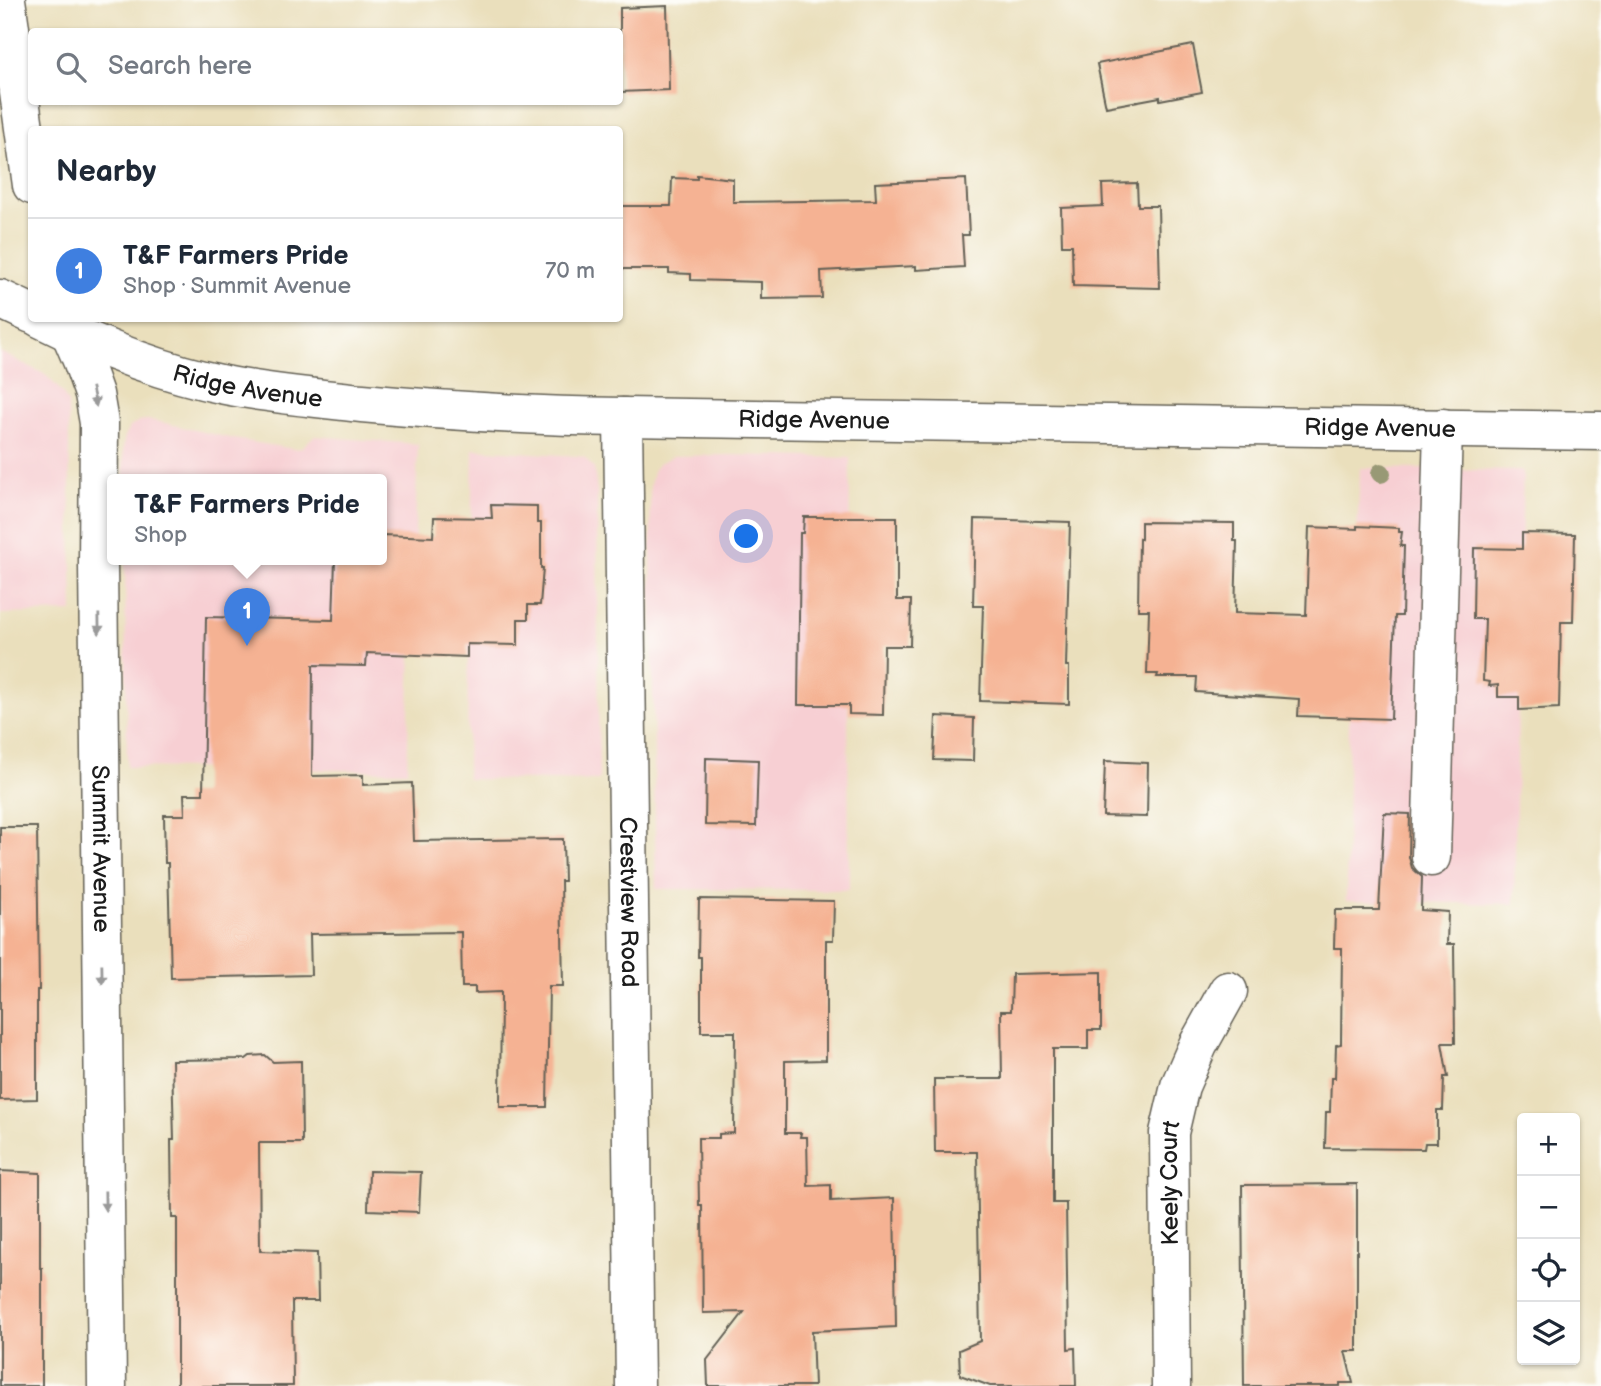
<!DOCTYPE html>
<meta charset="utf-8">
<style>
body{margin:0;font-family:"Balsamiq Sans",sans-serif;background:#f2f2f3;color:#1f2937}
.controls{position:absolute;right:21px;bottom:21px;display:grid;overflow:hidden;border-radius:7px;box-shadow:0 2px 5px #0004}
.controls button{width:63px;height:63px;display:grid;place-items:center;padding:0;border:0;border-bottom:2px solid #e0e1e3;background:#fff;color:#1f2937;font:35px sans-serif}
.you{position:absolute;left:747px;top:537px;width:24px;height:24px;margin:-18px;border:5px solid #fff;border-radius:50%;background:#1a73e8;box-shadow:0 0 0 10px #1a73e833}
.badge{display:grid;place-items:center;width:46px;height:46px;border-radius:50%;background:#1f6fb2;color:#fff;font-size:23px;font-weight:700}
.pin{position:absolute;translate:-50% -58px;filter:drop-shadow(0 2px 4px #0008)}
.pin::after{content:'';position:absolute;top:37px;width:24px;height:21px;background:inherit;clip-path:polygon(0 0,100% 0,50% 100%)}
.popup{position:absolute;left:107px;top:474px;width:280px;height:91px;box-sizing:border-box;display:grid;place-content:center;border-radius:7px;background:#fff;filter:drop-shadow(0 2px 5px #0005);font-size:23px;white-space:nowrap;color:#747a83}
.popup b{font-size:26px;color:#1f2937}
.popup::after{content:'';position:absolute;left:50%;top:100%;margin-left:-14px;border:14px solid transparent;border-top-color:#fff}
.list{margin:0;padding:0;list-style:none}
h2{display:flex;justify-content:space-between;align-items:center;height:91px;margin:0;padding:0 28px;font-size:30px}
h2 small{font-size:23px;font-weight:400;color:#747a83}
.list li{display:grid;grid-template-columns:46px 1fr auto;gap:21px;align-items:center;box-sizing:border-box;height:105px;padding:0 28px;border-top:2px solid #e0e1e3}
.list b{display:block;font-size:26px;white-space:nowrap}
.list p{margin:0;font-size:23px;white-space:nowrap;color:#747a83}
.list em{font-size:23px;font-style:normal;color:#747a83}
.icon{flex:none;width:38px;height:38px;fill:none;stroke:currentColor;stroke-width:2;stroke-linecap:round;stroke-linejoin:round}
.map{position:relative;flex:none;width:1601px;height:1386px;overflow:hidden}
.search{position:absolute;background:#fff;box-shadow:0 2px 5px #0004;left:28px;top:28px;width:595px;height:77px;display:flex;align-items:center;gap:18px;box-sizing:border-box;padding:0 24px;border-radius:7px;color:#747a83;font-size:26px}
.panel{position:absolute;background:#fff;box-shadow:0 2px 5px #0004;left:28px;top:126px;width:595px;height:196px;border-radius:7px}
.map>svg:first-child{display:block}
.built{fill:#f7cfd3}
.building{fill:#f5b293}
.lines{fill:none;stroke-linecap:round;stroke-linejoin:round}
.minor-casing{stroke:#646054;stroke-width:41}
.major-casing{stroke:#646054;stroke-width:41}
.minor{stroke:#fff;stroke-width:38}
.major{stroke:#fff;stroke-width:38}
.tree{fill:#989975}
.oneway{fill:#999}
.labels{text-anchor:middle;stroke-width:5;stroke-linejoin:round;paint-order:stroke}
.street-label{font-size:24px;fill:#1c1c1c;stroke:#fdfcf7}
</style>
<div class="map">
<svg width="1601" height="1386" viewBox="0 0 1601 1386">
<rect width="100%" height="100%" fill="#fdfcf7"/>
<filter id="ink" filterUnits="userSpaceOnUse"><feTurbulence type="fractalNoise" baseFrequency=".0143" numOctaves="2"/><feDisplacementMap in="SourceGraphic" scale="14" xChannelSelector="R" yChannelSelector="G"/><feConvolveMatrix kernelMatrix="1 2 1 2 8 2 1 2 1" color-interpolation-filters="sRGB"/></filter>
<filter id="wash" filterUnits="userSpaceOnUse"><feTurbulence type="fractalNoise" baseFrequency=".00686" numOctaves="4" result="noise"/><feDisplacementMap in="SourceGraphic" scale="28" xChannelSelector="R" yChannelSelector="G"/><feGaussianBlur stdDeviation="1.57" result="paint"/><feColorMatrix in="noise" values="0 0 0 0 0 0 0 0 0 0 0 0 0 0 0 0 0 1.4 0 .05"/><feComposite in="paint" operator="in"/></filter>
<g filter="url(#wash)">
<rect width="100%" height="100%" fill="#eadfbc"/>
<!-- built -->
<path class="built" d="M 0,352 L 45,374 L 62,392 L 68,403 L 73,612 L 0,614 Z
M 146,420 L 156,421 L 234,439 L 294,449 L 301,448 L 314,436 L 418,444 L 407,771 L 127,767 L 125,560 L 382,560 L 382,480 L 124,480 L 123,448 L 125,435 L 130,427 L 139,421 Z
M 473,449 L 576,456 L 584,457 L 594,468 L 597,491 L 599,781 L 467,779 L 468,656 Z
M 729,455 L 850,458 L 848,705 L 849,890 L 656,889 L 650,486 L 653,471 L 659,463 L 673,456 Z
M 1360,468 L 1523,471 L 1514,904 L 1346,901 L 1349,718 Z"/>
<g id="blocks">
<!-- building -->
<path class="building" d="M 667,6 L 669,90 L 620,92 L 620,8 Z
M 1193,45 L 1202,92 L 1160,100 L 1160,97 L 1106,107 L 1097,64 Z
M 697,175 L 733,179 L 733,202 L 876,200 L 875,183 L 966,179 L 969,235 L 962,235 L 964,267 L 916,270 L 916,266 L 821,271 L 822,298 L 761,299 L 761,282 L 691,280 L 691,274 L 669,273 L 669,269 L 620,269 L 620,206 L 671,206 L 672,178 L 697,179 Z
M 1137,183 L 1138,206 L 1158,206 L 1160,288 L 1073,286 L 1072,245 L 1062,245 L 1061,208 L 1103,206 L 1102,184 Z
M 491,505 L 537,506 L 537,523 L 541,523 L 541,568 L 543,568 L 540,605 L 528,605 L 528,619 L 518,619 L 518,645 L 467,644 L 467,657 L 367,653 L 366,666 L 313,665 L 312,776 L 363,775 L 363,785 L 412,783 L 414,841 L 563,839 L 564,881 L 561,881 L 563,986 L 549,986 L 547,1107 L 500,1107 L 501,992 L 475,993 L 475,987 L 462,987 L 461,932 L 310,934 L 311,975 L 171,978 L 168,863 L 165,863 L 164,815 L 185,815 L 184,794 L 203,794 L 206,617 L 333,620 L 335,560 L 382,560 L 382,535 L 433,537 L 434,517 L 492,518 Z
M 804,517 L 897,517 L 897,600 L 911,600 L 910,646 L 884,646 L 883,715 L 849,714 L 849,705 L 798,705 L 800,533 L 803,533 Z
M 975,519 L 1070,522 L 1066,666 L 1069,666 L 1069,704 L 980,701 L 983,606 L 973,606 Z
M 1141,522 L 1234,523 L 1234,541 L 1237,541 L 1235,613 L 1306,615 L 1309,527 L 1357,529 L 1357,526 L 1399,528 L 1399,532 L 1402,532 L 1400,546 L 1404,546 L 1402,616 L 1395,616 L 1391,719 L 1298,716 L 1299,699 L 1196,692 L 1197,677 L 1157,677 L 1158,674 L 1147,674 L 1149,610 L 1138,610 L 1139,538 L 1141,539 Z
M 1522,533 L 1575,534 L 1573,622 L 1561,622 L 1559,708 L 1519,710 L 1519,697 L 1498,697 L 1498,685 L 1489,686 L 1490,682 L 1483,681 L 1485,619 L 1473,619 L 1474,548 L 1522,549 Z
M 936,716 L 974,718 L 973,761 L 934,760 Z
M 706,758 L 758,760 L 756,826 L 705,825 Z
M 1105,761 L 1148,763 L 1147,817 L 1103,816 Z
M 1384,813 L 1410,814 L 1409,857 L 1412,868 L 1422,877 L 1421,910 L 1448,912 L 1447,944 L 1454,944 L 1455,1043 L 1442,1043 L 1448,1077 L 1444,1077 L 1443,1110 L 1437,1110 L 1437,1143 L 1425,1143 L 1424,1149 L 1325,1148 L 1326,1112 L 1330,1112 L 1331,1078 L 1335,1078 L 1336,1045 L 1341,1044 L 1342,948 L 1334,948 L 1335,910 L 1379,910 Z
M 0,827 L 37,827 L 39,990 L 37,990 L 37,1099 L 0,1100 Z
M 699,899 L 834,901 L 833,940 L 826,940 L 826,1060 L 785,1061 L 785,1133 L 801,1133 L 800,1137 L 807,1137 L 808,1186 L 831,1185 L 831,1201 L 894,1198 L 896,1327 L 812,1331 L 814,1386 L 708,1386 L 707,1360 L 744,1312 L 703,1313 L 702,1205 L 699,1205 L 698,1138 L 719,1138 L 719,1134 L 734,1133 L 735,1032 L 701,1032 L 701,957 L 698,957 Z
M 1101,972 L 1101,1030 L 1088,1030 L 1088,1049 L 1053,1049 L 1053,1203 L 1066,1203 L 1068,1349 L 1075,1348 L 1076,1386 L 990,1386 L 960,1375 L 959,1350 L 980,1341 L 977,1152 L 935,1152 L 934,1079 L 1002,1079 L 1001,1011 L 1011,1011 L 1012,974 Z
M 265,1055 L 273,1062 L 301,1061 L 302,1143 L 259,1143 L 260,1251 L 317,1253 L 318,1301 L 292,1301 L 293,1386 L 177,1386 L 177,1218 L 172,1218 L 171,1140 L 174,1140 L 172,1060 L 246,1059 L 250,1056 Z
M 0,1171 L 40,1173 L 40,1268 L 42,1268 L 42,1386 L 0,1386 Z
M 369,1171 L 421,1172 L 419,1212 L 368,1210 Z
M 1357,1184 L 1357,1351 L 1345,1351 L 1353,1383 L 1340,1383 L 1340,1386 L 1244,1386 L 1242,1185 Z"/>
</g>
</g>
<g filter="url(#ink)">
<use href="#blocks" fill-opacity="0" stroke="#646054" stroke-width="2"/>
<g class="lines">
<!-- minor casing -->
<g class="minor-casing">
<g id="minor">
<path d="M 6,0 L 32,185"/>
<path id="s1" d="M 64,318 L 82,360 L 94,394 L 99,423 L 98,564 L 107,1386"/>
<path id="s2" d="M 623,417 L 635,1386"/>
<path d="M 1431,857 L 1443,428"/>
<path id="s3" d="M 1171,1386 L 1169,1133 L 1180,1086 L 1198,1045 L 1228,991"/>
</g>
</g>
<!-- major casing -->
<g class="major-casing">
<g id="major">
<path d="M 0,299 L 32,314"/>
<path id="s4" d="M 40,318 C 98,347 161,372 225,385 C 270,394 316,398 362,403 C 449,411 535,416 623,417 L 1601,431"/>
</g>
</g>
<!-- minor -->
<use href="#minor" class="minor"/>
<!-- major -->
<use href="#major" class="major"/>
</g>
<!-- trees -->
<circle class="tree" cx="1381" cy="473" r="10"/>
<!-- one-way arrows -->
<defs><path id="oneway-solid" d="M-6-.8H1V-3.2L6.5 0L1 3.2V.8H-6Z" transform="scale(1.75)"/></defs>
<g class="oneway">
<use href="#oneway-solid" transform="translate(94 397) rotate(77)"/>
<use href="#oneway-solid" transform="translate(99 624) rotate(89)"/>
<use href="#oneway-solid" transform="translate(102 974) rotate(89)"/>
<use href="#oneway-solid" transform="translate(105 1201) rotate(89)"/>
</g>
</g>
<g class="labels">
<!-- street labels -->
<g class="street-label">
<text dy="8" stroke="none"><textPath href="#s4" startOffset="220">Ridge Avenue</textPath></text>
<text dy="8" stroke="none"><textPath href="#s4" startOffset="788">Ridge Avenue</textPath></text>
<text dy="8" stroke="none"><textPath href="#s4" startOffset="1354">Ridge Avenue</textPath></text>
<text dy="8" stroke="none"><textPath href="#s1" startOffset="537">Summit Avenue</textPath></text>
<text dy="8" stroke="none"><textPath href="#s2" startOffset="485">Crestview Road</textPath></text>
<text dy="8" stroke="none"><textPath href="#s3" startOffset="203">Keely Court</textPath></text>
</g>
</g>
</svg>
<div class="controls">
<button>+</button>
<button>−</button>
<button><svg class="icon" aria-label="locate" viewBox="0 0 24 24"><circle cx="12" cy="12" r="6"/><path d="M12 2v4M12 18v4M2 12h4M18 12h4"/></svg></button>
<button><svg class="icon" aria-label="layers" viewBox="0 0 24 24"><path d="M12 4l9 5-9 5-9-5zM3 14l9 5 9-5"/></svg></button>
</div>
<div class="you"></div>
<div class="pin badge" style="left:247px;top:646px;background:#3f7fe0">1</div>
<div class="popup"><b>T&amp;F Farmers Pride</b>Shop</div>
<div class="search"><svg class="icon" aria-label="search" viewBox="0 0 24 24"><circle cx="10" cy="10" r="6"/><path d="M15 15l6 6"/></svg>Search here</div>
<section class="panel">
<h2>Nearby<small></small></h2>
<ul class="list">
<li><span class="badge" style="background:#3f7fe0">1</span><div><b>T&amp;F Farmers Pride</b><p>Shop · Summit Avenue</p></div><em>70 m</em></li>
</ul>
</section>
</div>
